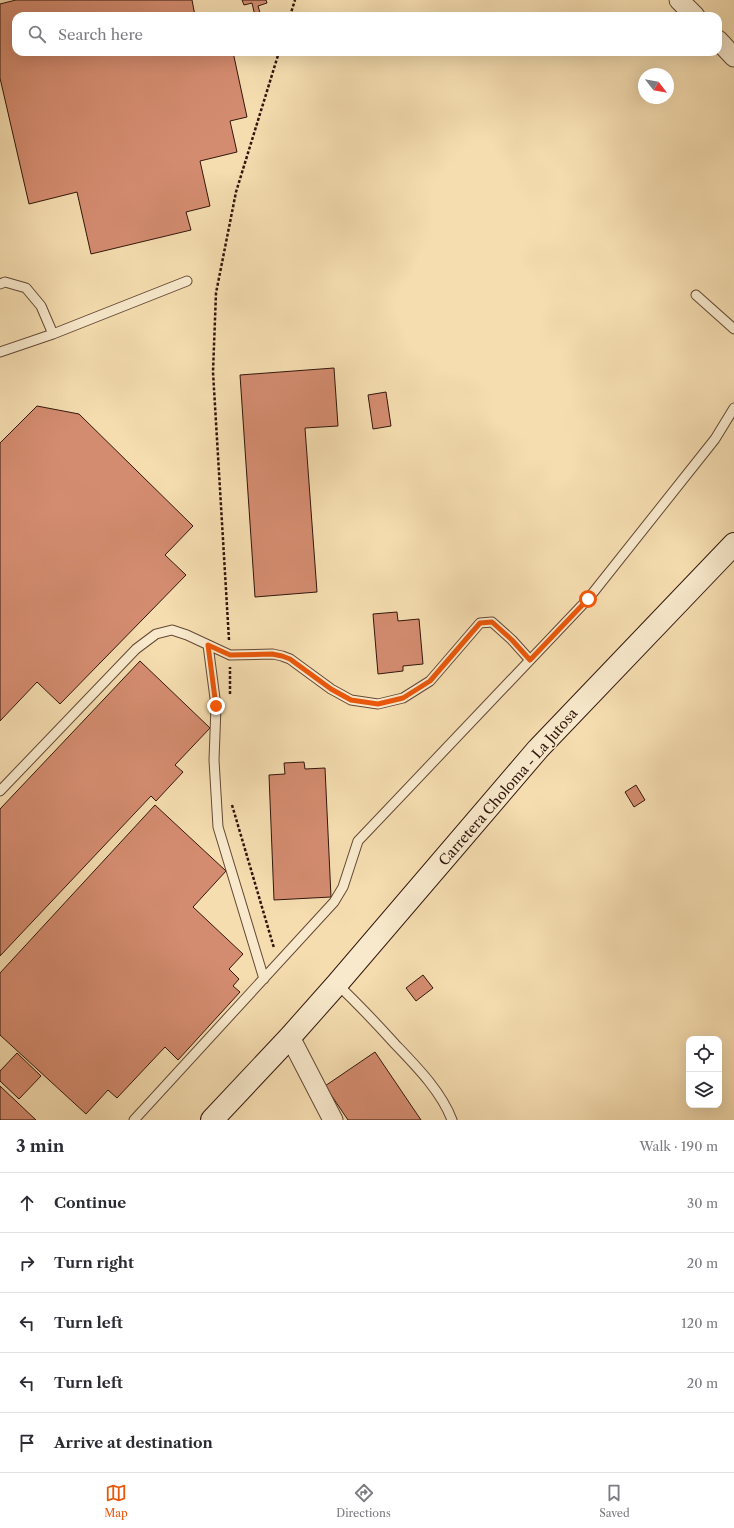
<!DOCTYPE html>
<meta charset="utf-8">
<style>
body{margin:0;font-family:"Libre Caslon Text",serif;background:#f2f2f3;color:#2b2b33}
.controls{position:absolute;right:12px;bottom:12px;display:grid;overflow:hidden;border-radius:8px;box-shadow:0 4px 16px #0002}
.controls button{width:36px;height:36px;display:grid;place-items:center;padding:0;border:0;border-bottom:1px solid #e1e1e2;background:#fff;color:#2b2b33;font:20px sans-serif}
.compass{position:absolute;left:638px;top:68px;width:36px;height:36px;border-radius:50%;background:#fff;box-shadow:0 4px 16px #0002;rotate:121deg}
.stop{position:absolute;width:12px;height:12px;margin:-9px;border:3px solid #ea580c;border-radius:50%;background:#fff}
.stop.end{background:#ea580c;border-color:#fff;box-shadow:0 1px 4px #0008}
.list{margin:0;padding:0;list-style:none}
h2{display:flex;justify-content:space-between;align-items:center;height:52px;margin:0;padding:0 16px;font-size:17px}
h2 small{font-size:13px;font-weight:400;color:#7c7c81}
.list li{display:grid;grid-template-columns:26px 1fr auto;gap:12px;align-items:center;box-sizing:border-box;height:60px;padding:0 16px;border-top:1px solid #e1e1e2}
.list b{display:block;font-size:15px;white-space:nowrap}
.list em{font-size:13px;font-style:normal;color:#7c7c81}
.icon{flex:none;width:22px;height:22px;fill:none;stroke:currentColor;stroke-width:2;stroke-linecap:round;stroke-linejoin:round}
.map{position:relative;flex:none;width:734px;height:1120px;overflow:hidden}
.search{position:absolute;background:#fff;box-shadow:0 4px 16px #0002;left:12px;right:12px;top:12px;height:44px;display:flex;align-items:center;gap:10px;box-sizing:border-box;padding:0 14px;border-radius:12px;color:#7c7c81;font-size:15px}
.sheet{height:352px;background:#fff}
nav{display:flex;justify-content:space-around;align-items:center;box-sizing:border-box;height:56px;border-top:1px solid #e1e1e2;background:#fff;font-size:11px;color:#7c7c81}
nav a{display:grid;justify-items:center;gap:2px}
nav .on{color:#ea580c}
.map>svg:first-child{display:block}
.building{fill:#d48c70;stroke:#32160c}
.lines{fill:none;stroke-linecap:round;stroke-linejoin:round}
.lane-casing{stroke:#634835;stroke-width:11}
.street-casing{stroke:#634835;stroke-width:21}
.secondary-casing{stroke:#32160c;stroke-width:24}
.path{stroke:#32160c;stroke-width:2.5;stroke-dasharray:3 2;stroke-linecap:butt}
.lane{stroke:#f8e9cc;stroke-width:9}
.street{stroke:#f8e9cc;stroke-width:19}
.secondary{stroke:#f8e9cc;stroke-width:22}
.route{stroke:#ea580c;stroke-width:5}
.labels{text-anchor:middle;stroke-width:3;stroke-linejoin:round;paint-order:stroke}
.street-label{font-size:14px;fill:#32160c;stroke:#f8e9cc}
</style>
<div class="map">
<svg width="734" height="1120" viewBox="0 0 734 1120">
<rect width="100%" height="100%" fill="#f5ddb0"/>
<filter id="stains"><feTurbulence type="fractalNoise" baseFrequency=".005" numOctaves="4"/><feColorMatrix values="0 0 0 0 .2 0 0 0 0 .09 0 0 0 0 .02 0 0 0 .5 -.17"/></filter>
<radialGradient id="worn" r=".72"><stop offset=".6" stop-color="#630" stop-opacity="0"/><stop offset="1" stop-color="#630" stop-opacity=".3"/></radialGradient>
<!-- building -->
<path class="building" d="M 16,0 L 192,0 L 195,16 L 16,16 L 16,52 L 233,52 L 247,117 L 230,121 L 237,152 L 200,161 L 210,206 L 186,212 L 191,230 L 91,254 L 77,192 L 29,204 L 0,78 L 0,4 Z
M 242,0 L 266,0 L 267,3 L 258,6 L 261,16 L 255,16 L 252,3 L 244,5 Z
M 334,368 L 338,426 L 305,428 L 317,592 L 255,597 L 240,375 Z
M 386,392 L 391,426 L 373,429 L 368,395 Z
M 37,406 L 79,414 L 193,526 L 165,555 L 186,575 L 60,704 L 37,682 L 0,721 L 0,443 Z
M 397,612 L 398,621 L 419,619 L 423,664 L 403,666 L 403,671 L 378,674 L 373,614 Z
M 140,661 L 210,728 L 175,765 L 183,772 L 156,801 L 151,796 L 0,956 L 0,809 Z
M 304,762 L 305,769 L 325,768 L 331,897 L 274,900 L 269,775 L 285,774 L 284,763 Z
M 636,785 L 645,800 L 634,807 L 625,792 Z
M 155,805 L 226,871 L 193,907 L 243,954 L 229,969 L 239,979 L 233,986 L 240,992 L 178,1060 L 165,1047 L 117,1098 L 108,1090 L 86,1114 L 0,1035 L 0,973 Z
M 423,975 L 433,988 L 416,1001 L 406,988 Z
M 375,1052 L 421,1120 L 348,1120 L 325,1086 Z
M 17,1053 L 41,1076 L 19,1099 L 0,1081 L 0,1071 Z
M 0,1086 L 36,1120 L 0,1120 Z"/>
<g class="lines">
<!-- lane casing -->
<g class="lane-casing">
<path id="lane" d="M 0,284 L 5,282 L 26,288 L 41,306 L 53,334
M 696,295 L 734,329
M 0,352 L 53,334 L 187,281
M 208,645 L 216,706 L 214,760 L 218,827 L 264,979
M 0,791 L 136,649 L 156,634 L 172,630 L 187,635 L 230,655 L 273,654 L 282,656 L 290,659 L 331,689 L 351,700 L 378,704 L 403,698 L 430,681 L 480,623 L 492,622 L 512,640 L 530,660
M 337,984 C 357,1003 376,1023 395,1044 C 416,1066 441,1091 452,1120
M 134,1120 L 334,902 L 343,887 L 358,841 L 588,599 L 715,439 L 734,408"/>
</g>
<!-- street casing -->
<g class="street-casing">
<path id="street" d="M 679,0 L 695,16
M 718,40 L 734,57
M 290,1037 L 333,1120"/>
</g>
<!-- secondary casing -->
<g class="secondary-casing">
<path id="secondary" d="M 212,1120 L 290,1037 L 337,984 L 538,749 L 734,544"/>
</g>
<!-- path -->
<path class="path" d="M 290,16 L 295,0
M 229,640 L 213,372 L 216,293 L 236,192 L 279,52
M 230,694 L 230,667
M 232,805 L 274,948"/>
<!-- lane -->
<use href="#lane" class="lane"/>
<!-- street -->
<use href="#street" class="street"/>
<!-- secondary -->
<use href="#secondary" class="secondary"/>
</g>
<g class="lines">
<!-- route -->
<path class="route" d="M 216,706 L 208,645 L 230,655 L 272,654 L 282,656 L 290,659 L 331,689 L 351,700 L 378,704 L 403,698 L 430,681 L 480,623 L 492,622 L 512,640 L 530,660 L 588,599"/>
</g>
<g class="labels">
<!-- street labels -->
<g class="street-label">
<text transform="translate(508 787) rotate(-49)" y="5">Carretera Choloma - La Jutosa</text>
</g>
</g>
<rect width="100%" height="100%" filter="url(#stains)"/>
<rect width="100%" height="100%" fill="url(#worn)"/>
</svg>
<div class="controls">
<button><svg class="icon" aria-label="locate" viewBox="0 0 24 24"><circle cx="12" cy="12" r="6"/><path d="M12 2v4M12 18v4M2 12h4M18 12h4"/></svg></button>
<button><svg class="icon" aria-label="layers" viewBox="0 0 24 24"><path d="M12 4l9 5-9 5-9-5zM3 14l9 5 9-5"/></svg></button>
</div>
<svg class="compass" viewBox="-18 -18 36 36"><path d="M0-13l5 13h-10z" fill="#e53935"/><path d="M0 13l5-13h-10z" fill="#7c7c81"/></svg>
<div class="stop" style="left:588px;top:599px"></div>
<div class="stop end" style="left:216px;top:706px"></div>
<div class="search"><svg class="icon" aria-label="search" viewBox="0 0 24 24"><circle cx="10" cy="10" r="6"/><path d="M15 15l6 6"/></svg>Search here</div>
</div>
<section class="sheet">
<h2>3 min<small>Walk · 190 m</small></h2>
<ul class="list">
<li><svg class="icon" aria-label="ahead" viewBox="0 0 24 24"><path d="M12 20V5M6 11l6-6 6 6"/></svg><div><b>Continue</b></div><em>30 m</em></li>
<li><svg class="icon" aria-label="right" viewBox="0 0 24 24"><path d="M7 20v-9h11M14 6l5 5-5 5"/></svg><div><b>Turn right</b></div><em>20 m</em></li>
<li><svg class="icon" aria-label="left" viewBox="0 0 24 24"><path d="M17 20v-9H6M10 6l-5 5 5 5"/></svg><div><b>Turn left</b></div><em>120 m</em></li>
<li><svg class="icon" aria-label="left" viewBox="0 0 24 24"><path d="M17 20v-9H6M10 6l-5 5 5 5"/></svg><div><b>Turn left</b></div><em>20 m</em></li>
<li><svg class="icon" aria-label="arrive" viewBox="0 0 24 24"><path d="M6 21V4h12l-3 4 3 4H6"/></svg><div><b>Arrive at destination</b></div></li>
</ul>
</section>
<nav>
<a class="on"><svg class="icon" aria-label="map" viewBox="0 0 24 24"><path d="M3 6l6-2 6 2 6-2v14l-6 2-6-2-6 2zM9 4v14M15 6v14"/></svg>Map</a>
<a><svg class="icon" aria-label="directions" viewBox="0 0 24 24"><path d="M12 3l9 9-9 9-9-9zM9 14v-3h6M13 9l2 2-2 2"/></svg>Directions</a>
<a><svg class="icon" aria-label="saved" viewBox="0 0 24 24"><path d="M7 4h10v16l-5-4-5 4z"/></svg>Saved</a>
</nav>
